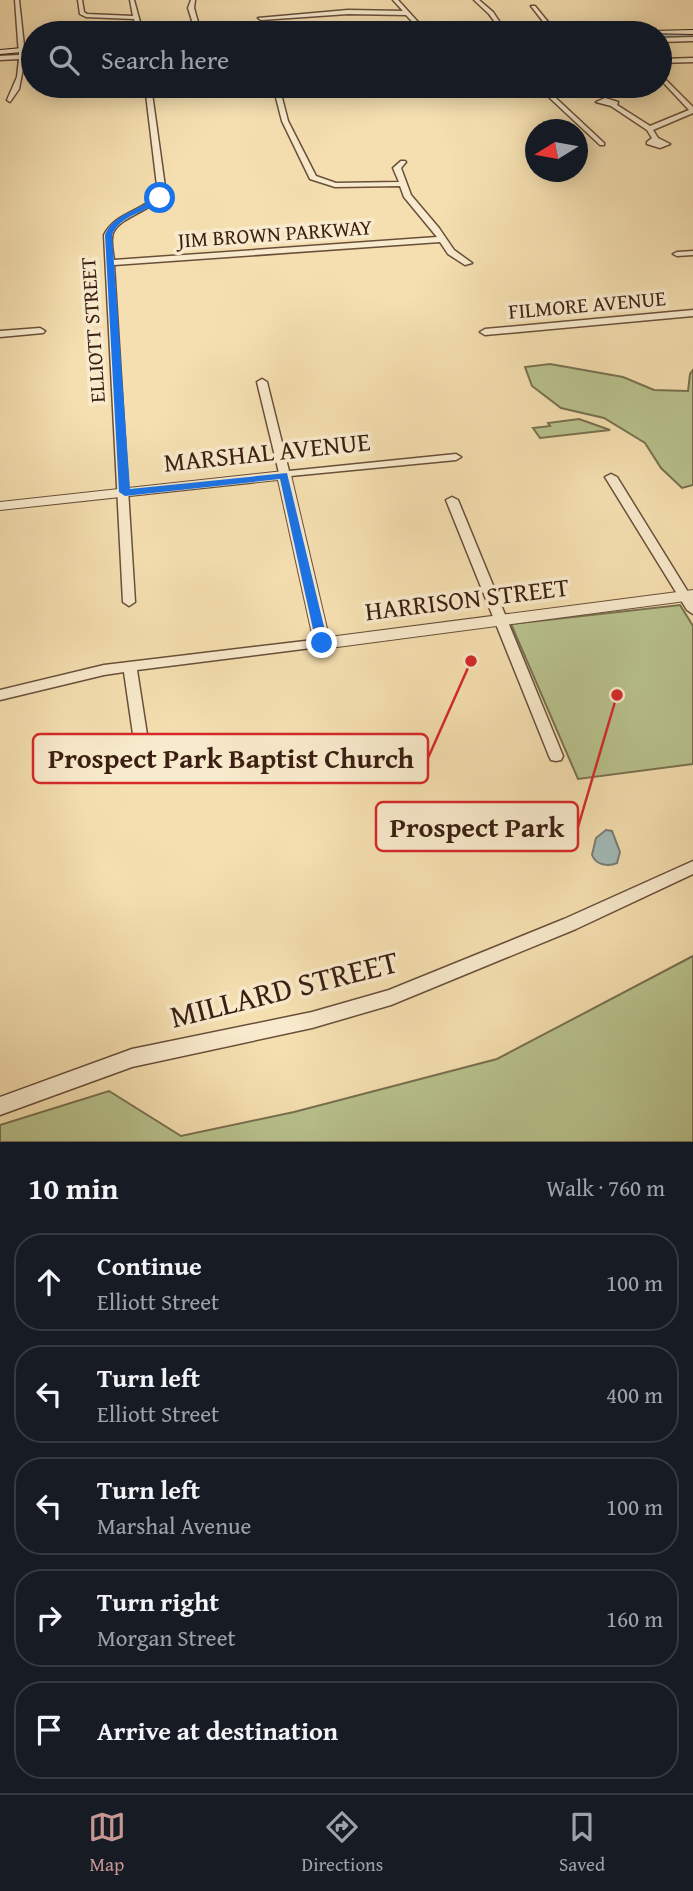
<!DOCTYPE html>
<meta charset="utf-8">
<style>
body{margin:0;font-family:"Gentium Book Plus",serif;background:#20242c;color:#f1f3f6}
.compass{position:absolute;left:525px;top:119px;width:63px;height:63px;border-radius:50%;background:#171b24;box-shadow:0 4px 18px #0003;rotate:259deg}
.stop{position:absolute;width:21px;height:21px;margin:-16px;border:5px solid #1a73e8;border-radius:50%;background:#fff}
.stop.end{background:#1a73e8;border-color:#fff;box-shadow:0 2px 7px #0008}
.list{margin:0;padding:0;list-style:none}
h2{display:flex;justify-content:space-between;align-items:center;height:91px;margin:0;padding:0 28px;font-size:30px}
h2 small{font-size:23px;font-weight:400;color:#9ea1a6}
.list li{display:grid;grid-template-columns:46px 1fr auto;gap:21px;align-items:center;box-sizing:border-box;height:98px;margin:0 14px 14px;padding:0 14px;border:2px solid #363941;border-radius:28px}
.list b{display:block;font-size:26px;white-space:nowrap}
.list p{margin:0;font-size:23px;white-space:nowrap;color:#9ea1a6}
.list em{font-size:23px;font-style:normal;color:#9ea1a6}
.icon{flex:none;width:38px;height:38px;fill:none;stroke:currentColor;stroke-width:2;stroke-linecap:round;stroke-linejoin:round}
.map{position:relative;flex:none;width:693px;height:1142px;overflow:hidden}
.search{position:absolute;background:#171b24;box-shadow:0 4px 18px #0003;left:21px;right:21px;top:21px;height:77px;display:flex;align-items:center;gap:18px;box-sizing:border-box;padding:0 24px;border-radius:38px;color:#9ea1a6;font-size:26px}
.sheet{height:651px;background:#171b24}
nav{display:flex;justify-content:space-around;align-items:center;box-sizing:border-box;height:98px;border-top:2px solid #363941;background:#171b24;font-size:19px;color:#9ea1a6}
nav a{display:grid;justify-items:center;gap:4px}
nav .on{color:#c59692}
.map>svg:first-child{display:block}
.green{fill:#b8c28d;stroke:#797050;stroke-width:2}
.water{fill:#a2bab7;stroke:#787c75;stroke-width:2}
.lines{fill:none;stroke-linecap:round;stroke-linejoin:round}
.river{fill:#a2bab7;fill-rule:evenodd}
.minor-casing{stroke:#694f3a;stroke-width:3}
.tertiary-casing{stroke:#694f3a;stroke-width:2}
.secondary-casing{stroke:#3a1f12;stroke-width:2}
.minor{fill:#f8eacc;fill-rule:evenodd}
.tertiary{fill:#f8eacc;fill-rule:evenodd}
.secondary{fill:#f8eacc;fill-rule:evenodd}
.route{fill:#1a73e8}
.labels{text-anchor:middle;stroke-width:7;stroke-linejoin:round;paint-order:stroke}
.far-street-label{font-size:21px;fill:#3a1f12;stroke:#f8eacc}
.street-label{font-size:26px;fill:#3a1f12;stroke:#f8eacc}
.near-street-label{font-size:32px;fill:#3a1f12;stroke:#f8eacc}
.leader{fill:none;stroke:#d62828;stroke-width:2.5}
.callout-dot{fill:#d62828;stroke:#f8eacc;stroke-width:2.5}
.callout{fill:#f8eacc;stroke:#d62828;stroke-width:2.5}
.callout-label{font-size:28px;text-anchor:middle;font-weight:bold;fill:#3a1f12}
</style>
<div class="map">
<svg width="693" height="1142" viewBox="0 0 693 1142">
<rect width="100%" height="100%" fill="#f5dfb0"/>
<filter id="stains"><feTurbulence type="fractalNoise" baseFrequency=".00286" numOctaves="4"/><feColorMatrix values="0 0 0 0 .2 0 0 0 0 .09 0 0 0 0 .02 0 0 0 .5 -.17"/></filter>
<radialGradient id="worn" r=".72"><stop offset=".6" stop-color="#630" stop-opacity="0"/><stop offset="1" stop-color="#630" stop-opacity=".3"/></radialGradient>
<!-- green -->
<path class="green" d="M 550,364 L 623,377 L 654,390 L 688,391 L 690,374 L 693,370 L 693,485 L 682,488 L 661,468 L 645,443 L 604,418 L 561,408 L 532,386 L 525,367 Z
M 579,419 L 610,430 L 540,438 L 533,428 L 550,426 L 548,423 Z
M 680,605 L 693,626 L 693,764 L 578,779 L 511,624 Z
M 693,956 L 693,1142 L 0,1142 L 0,1125 L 109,1091 L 181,1136 L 294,1112 L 497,1059 Z"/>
<!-- water -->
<path class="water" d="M 606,830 L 612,831 L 620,852 L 617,863 C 608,867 596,865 592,855 L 596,838 Z"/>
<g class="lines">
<!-- river -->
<path class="river" d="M 693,32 L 693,38 L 660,39 L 660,33 Z
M 0,52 L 16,51 L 21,54 L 0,58 Z"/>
<!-- minor casing -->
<g class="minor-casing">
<path id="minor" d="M 15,0 L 19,0 L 25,55 L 33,54 L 33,58 L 25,58 L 19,89 L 10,102 L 7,100 L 17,77 L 19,59 L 0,60 L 0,56 L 19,55 Z
M 78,0 L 82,0 L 84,12 L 87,14 L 133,16 L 130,0 L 134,0 L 143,33 L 137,33 L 134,19 L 86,17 L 80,14 Z
M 191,0 L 195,0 L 194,8 L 201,33 L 196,33 L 188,8 Z
M 393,0 L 398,0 L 428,33 L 423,33 L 406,15 L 348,14 L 261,20 L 258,18 L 348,10 L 403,11 Z
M 474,0 L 479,0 L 493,12 L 507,33 L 503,33 L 489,14 Z
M 531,6 L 535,6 L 557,33 L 552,33 Z
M 693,37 L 693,41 L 660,42 L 660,38 Z
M 693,58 L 693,62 L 660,63 L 660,59 Z
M 660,74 L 693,107 L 693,113 L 653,130 L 658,138 L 670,144 L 660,148 L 647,144 L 647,142 L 652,138 L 647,130 L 611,106 L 596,102 L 605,98 L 618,102 L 617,105 L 650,126 L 689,110 L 660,79 Z
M 145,86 L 151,86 L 166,194 C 153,210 119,217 113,233 C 110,240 113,252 114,260 L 437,237 L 404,197 L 400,186 L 335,187 L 310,179 L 282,121 L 273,86 L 279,86 L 288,121 L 316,176 L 336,183 L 399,182 L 393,168 L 401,161 L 405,161 L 406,162 L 401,168 L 411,195 L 439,228 L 454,250 L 472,263 L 465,265 L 448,254 L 440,242 L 114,265 L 135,602 L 129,606 L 123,602 L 104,235 C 116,212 142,212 158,194 Z
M 537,86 L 543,86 L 604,143 L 604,145 L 600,145 Z
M 693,251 L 693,255 L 677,256 L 673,254 L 677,252 Z
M 693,310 L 693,316 L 485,335 L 480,332 L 485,329 Z
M 40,328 L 45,331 L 43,333 L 0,337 L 0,331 Z
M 262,379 L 267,382 L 289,471 L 456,454 L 461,457 L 456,460 L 280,477 L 257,382 Z
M 611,474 L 617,477 L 693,600 L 693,614 L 687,610 L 605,477 Z
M 452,497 L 458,500 L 563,756 L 561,760 L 556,761 L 551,760 L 549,756 L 446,500 Z
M 322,639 L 327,640 L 329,643 L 327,646 L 137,670 L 148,741 L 146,745 L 141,746 L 136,745 L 134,741 L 124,672 L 104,675 L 0,700 L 0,690 L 104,665 Z
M 693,861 L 693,874 L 576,929 L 391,1005 L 312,1028 L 132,1067 L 0,1115 L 0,1097 L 132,1049 L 312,1012 L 389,990 L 564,919 Z"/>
</g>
<!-- tertiary casing -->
<g class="tertiary-casing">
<path id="tertiary" d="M 284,471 L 291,475 L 329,637 L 693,590 L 693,600 L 322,649 L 314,643 L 278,480 L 0,510 L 0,502 Z"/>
</g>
<!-- secondary casing -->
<g class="secondary-casing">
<path id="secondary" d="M 693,30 L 693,34 L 646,33 L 650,31 Z
M 33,47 L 33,51 L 0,54 L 0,50 Z"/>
</g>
<!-- minor -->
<use href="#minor" class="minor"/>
<!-- tertiary -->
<use href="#tertiary" class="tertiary"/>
<!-- secondary -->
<use href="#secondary" class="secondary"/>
</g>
<!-- route -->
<path class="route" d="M 157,196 L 163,198 C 148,213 120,214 112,235 L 130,489 L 287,473 L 328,643 L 326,646 L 318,646 L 316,643 L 280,479 L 125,496 L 119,492 L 105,235 C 114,213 140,211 157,196 Z"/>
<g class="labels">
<!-- far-street labels -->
<g class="far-street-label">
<text transform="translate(275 234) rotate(-4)" y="7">JIM BROWN PARKWAY</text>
<text transform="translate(587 305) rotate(-5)" y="7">FILMORE AVENUE</text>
<text transform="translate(93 330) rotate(-94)" y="7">ELLIOTT STREET</text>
</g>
<!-- street labels -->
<g class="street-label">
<text transform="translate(267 452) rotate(-6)" y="9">MARSHAL AVENUE</text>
<text transform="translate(467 599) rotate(-7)" y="9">HARRISON STREET</text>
</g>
<!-- near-street labels -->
<g class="near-street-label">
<text transform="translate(284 989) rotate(-14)" y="11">MILLARD STREET</text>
</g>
</g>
<!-- callouts -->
<path class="leader" d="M471 661L428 758M617 695L578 827"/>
<g class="callout-dot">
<circle cx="471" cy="661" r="7"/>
<circle cx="617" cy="695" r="7"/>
</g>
<g class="callout">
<rect x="33" y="734" width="395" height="49" rx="7"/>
<rect x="376" y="802" width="202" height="49" rx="7"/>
</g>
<g class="callout-label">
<text x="231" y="768">Prospect Park Baptist Church</text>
<text x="477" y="837">Prospect Park</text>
</g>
<rect width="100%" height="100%" filter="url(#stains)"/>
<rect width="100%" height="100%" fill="url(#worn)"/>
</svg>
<svg class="compass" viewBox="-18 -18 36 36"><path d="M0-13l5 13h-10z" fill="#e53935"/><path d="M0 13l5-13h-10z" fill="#9ea1a6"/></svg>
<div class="stop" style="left:160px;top:198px"></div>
<div class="stop end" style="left:322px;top:643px"></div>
<div class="search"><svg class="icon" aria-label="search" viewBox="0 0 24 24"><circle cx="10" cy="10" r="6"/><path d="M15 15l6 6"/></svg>Search here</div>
</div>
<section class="sheet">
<h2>10 min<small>Walk · 760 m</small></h2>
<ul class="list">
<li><svg class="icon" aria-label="ahead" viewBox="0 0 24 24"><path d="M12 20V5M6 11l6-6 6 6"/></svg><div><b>Continue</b><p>Elliott Street</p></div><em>100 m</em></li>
<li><svg class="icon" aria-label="left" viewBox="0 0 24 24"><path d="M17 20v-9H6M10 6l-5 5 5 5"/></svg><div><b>Turn left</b><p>Elliott Street</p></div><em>400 m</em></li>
<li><svg class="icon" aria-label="left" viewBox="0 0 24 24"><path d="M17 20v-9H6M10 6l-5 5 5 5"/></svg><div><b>Turn left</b><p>Marshal Avenue</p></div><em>100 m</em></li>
<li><svg class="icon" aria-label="right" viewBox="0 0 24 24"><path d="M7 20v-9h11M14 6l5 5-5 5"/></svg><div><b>Turn right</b><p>Morgan Street</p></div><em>160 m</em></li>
<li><svg class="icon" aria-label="arrive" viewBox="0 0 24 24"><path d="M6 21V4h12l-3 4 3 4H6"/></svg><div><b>Arrive at destination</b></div></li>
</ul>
</section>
<nav>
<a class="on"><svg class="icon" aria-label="map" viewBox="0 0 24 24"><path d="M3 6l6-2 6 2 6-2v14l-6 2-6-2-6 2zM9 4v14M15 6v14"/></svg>Map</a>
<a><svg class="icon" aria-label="directions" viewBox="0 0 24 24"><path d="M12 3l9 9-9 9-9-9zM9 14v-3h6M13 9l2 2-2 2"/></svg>Directions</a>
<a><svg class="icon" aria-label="saved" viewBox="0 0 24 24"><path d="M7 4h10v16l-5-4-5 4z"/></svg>Saved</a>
</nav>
